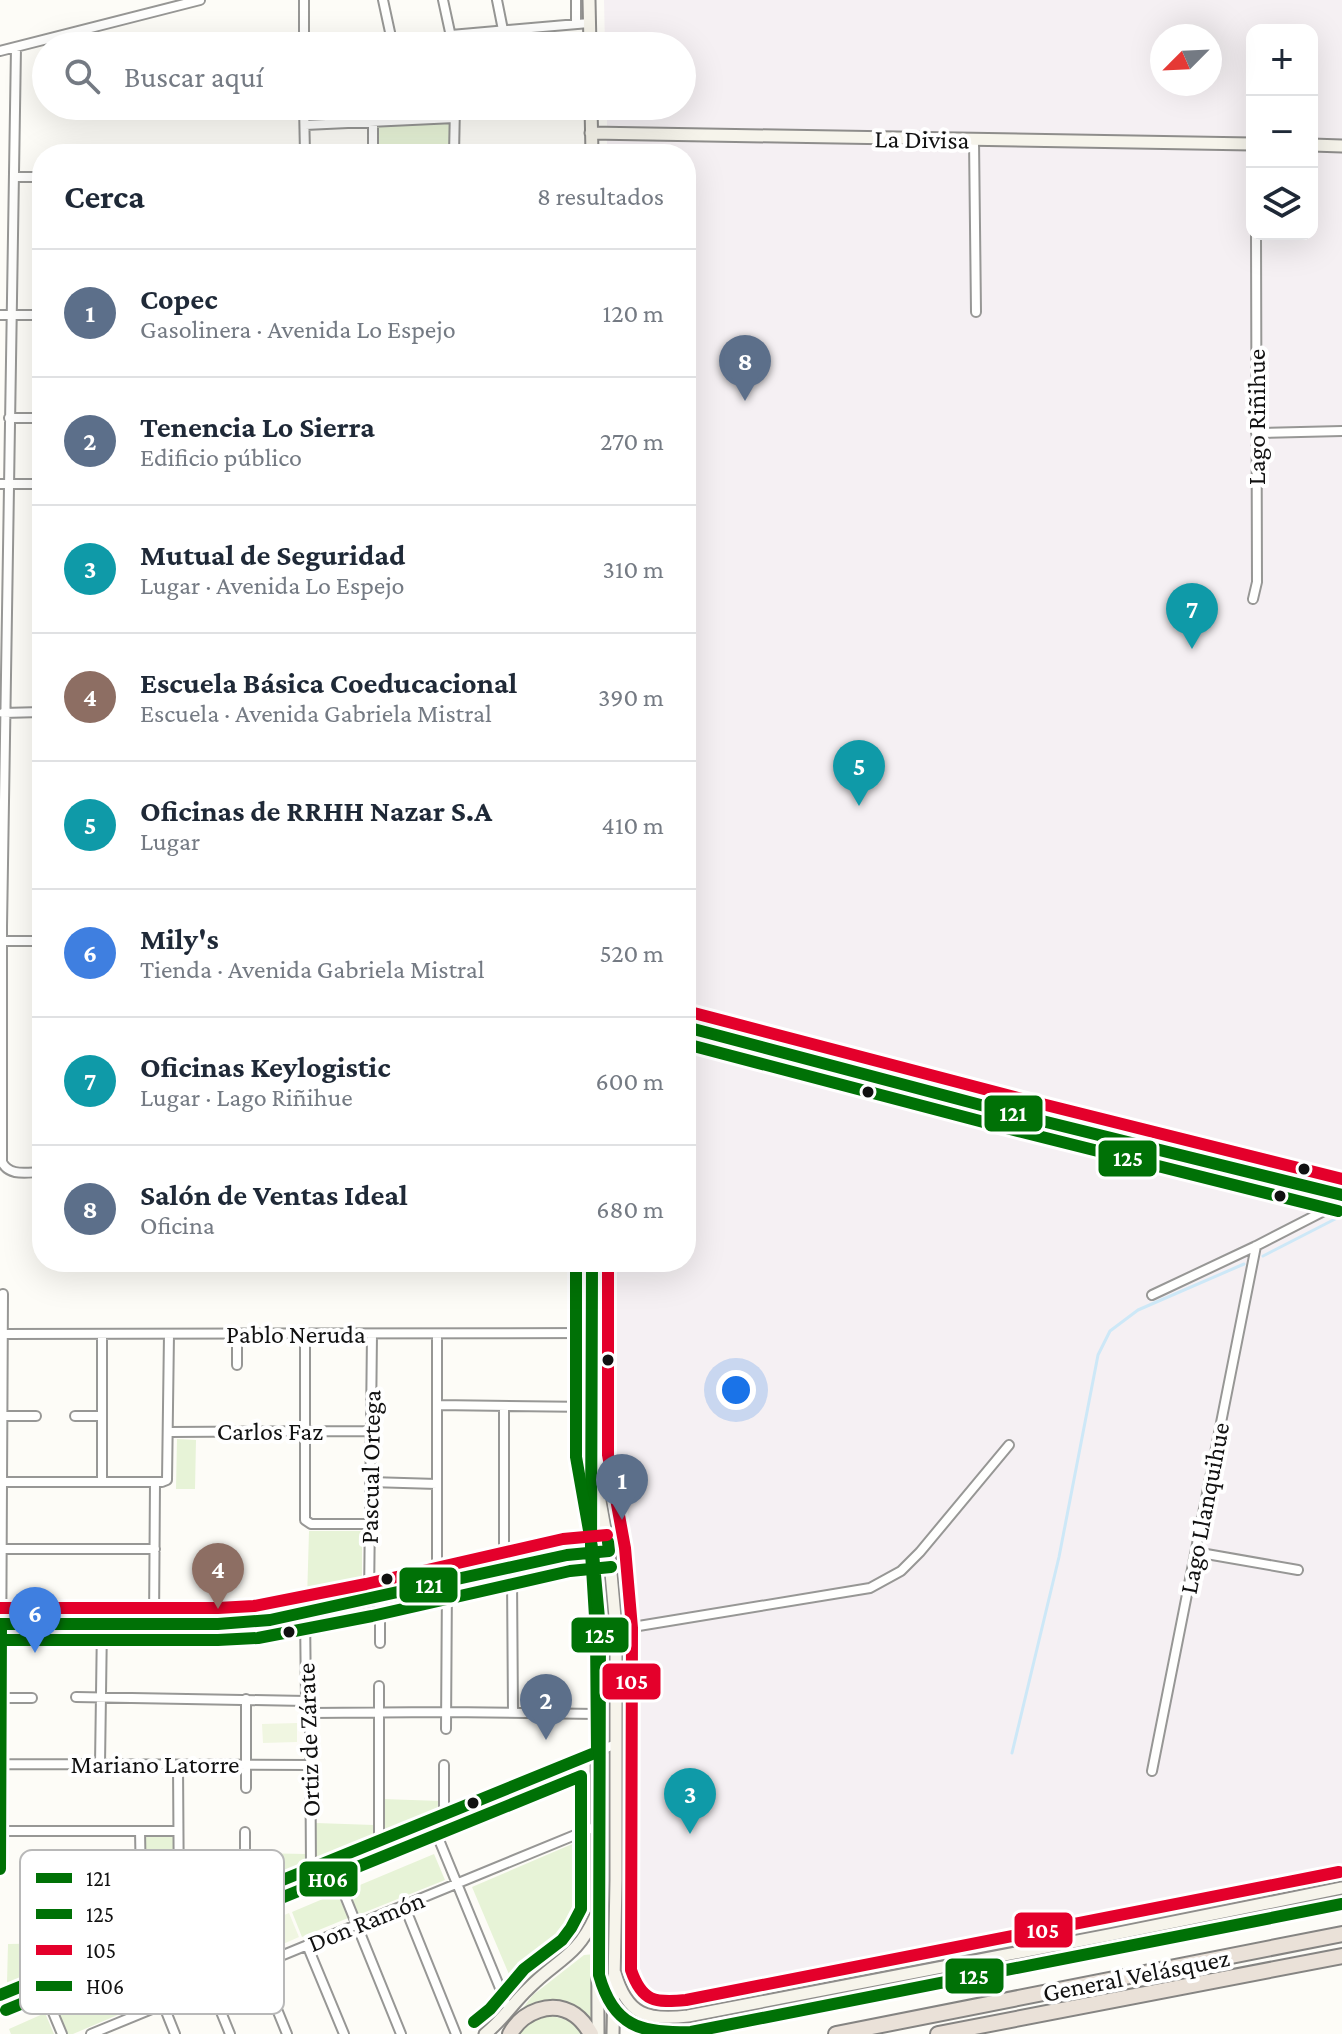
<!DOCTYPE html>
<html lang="es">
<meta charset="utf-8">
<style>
body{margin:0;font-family:"Crimson Pro",serif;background:#f6f6f7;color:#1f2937}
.controls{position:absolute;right:24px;top:24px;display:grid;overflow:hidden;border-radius:16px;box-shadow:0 8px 32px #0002}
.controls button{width:72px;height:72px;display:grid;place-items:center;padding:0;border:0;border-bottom:2px solid #e0e1e3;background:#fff;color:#1f2937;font:40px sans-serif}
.compass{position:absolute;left:1150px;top:24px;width:72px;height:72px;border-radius:50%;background:#fff;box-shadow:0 8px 32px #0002;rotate:246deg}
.you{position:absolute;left:736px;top:1390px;width:28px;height:28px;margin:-20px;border:6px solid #fff;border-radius:50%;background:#1a73e8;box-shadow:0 0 0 12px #1a73e833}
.badge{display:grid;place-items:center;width:52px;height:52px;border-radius:50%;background:#ea580c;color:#fff;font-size:26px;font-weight:700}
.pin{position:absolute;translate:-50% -66px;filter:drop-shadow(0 2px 4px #0008)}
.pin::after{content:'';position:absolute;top:42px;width:28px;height:24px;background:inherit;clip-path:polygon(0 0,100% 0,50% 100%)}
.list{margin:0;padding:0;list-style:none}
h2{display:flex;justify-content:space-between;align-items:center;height:104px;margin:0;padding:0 32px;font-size:34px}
h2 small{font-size:26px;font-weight:400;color:#747a83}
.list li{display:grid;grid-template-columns:52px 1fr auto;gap:24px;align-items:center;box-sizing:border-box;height:128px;padding:0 32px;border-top:2px solid #e0e1e3}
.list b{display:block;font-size:30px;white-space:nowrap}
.list p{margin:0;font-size:26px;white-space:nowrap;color:#747a83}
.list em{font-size:26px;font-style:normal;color:#747a83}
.icon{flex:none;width:44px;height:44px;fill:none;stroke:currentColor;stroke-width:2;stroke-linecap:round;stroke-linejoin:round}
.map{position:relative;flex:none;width:1342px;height:2034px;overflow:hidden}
.search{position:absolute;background:#fff;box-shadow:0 8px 32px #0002;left:32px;top:32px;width:664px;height:88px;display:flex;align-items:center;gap:20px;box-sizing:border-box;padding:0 28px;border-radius:44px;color:#747a83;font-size:30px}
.panel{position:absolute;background:#fff;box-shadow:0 8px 32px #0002;left:32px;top:144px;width:664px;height:1128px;border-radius:32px}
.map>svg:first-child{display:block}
.industrial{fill:#f5f0f3;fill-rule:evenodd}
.green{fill:#e7f3d7}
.pitch{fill:#f0f6e1}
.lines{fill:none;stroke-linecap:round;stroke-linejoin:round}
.stream{stroke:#cde8f7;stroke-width:3}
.street-casing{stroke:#979795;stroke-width:12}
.secondary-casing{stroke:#8e8d8b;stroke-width:15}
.highway-casing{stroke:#858482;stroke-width:18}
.street{stroke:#fffffe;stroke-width:8}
.secondary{stroke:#f6f4eb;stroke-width:11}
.highway{stroke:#eae1d8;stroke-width:14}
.bus-1-casing{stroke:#fff;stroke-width:18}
.bus-2-casing{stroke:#fff;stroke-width:18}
.bus-3-casing{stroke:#fff;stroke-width:18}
.bus-4-casing{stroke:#fff;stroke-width:18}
.bus-1{stroke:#007106;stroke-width:12}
.bus-2{stroke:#007106;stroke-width:12}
.bus-3{stroke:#e4002b;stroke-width:12}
.bus-4{stroke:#007106;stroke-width:12}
.bus-dot{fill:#111;stroke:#fff;stroke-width:3}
.labels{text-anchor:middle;stroke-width:8;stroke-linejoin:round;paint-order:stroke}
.street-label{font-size:26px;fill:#111;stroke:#fff}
.key{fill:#fff;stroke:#b8b8b8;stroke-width:2}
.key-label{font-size:22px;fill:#111}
.line-badge{stroke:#fff;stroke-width:3}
.badge-label{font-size:22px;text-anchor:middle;font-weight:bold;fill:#fff}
</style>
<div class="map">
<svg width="1342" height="2034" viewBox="0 0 1342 2034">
<rect width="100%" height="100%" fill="#fdfcf7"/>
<!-- industrial -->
<path class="industrial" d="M 604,0 L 1342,0 L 1342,1873 L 656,2009 L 641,2001 L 630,1986 L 627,1974 L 624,1632 L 606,1488 L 606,1262 L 686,1262 L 686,154 L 607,154 L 607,106 L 682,106 L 682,46 L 605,46 ZM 1252,30 L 1312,30 L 1312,234 L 1252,234 ZM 1162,36 L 1210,36 L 1210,84 L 1162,84 Z"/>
<!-- green -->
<path class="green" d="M 450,121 L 449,154 L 377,154 L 377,126 Z
M 177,1439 L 196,1440 L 195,1489 L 176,1489 Z
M 309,1531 L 362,1531 L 362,1591 L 307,1600 Z
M 626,1759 C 637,1768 639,1786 627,1796 L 621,1792 L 621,1763 Z
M 382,1799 L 441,1801 L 440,1810 L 382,1834 Z
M 316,1823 L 374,1825 L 374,1834 L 315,1858 Z
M 145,1836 L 174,1836 L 173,1912 L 147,1924 Z
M 591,1836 L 589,1905 L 581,1932 L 516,1991 L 472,1887 Z
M 248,1853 L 306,1854 L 306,1863 L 247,1888 Z
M 434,1854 L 445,1880 L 358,1915 L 348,1890 Z
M 337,1893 L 348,1918 L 302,1937 L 292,1912 Z
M 67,1943 L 67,1958 L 7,1983 L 8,1944 Z
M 192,1954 L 202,1979 L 73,2034 L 68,2034 L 58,2011 Z
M 595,1954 L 596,2026 C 575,1995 553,1996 522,2009 L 533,1995 L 584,1955 Z
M 45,2013 L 54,2034 L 11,2034 L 9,2029 Z
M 549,2016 C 564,2018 574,2021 582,2034 L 517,2034 L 535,2019 Z"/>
<!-- pitch -->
<path class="pitch" d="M 297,1723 L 297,1742 L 263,1743 L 262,1724 Z
M 289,1913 L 299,1937 L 265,1952 L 254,1928 Z"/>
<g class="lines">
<!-- stream -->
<path class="stream" d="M 1263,1256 L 1341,1216
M 1012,1753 L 1059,1557 L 1098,1355 L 1110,1331 L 1138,1310 L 1244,1264"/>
<!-- street casing -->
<g class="street-casing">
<path id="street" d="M 304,0 L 304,46
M 383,0 L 393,46
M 443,0 L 453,46
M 497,0 L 503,30
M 576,0 L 576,24
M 451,35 L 589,23
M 16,47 L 2,927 L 2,1162 C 9,1177 28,1172 42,1172
M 0,51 L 200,0
M 304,106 L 305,154
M 393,121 L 393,106
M 305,125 L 455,118
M 974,140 L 976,312
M 373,154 L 373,122
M 454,154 L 455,106
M 14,177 L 42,177
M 0,315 L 42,315
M 9,418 L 42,418
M 1256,433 L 1342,431
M 0,484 L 42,484
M 1253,599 L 1257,582 L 1256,234
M 3,713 L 42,712
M 0,941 L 42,941
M 1152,1295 L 1256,1246 L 1328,1209 L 1339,1194
M 0,1334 L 592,1333
M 102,1334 L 102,1482
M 305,1334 L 305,1520 L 311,1524 L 370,1524
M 237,1365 L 237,1334
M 437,1405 L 592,1407
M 504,1406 L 504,1557 L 512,1578 L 513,1713
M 0,1416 L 36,1416
M 75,1416 L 102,1416
M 169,1432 L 371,1431
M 0,1482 L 162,1482 L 167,1480 L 169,1334
M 370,1482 L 437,1484
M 0,1549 L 155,1549
M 1195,1552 L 1298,1570
M 437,1584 L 437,1334
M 369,1600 L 372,1334
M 305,1613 L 306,1701 L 310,1717 L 311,1867
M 154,1624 L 155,1482
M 596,1633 L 870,1588 L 901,1571 L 920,1552 L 1009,1445
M 380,1643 L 380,1597
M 76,1697 L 306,1701
M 0,1698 L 32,1698
M 309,1713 L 446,1712 L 597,1714
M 446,1729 L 447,1582
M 0,1764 L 310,1765
M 100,1764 L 102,1624
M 178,1765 L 179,1911 L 186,1926 L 230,2034
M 1152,1771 L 1256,1246
M 246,1788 L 246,1699
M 444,1812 L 444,1765
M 430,1818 L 509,2010
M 0,1831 L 178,1831
M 140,1831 L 142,1936
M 245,1832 L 245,1894
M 379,1839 L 379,1686
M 330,1859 L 401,2034
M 0,1869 L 3,1294
M 404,1905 L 456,2034
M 307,1945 L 344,2034
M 73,1964 L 74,1897
M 259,1965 L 287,2034
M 39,1979 L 62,2034
M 0,1995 L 616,1744
M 163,2004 L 175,2034
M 91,2034 L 597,1826"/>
</g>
<!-- secondary casing -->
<g class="secondary-casing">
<path id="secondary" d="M 589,0 L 590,46
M 591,106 L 592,154
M 591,133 L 1252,144
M 1312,145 L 1342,146
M 686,1027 L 1026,1117 L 1342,1195
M 592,1262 L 591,1552 L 596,1633 L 597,1714 L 598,2034
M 597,1484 L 609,1551 L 616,1628 L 616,1880 L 613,2034
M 0,1624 L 218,1624 L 256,1622 L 283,1618 L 369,1600 L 567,1555 L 609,1551
M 615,1973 C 627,2015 647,2021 688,2016 L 1109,1935 L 1342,1888
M 485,2034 C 502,2021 513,2003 528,1989 C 556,1960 577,1957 595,1917"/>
</g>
<!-- highway casing -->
<g class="highway-casing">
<path id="highway" d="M 510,2034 C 522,2012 552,1999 575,2015 C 582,2020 587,2027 591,2034
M 836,2034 L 1342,1934
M 938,2034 L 1342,1956"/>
</g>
<!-- street -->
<use href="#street" class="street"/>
<!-- secondary -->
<use href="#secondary" class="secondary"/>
<!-- highway -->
<use href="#highway" class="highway"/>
<!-- bus-1 casing -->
<g class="bus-1-casing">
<path id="bus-1" d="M 686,1027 L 1026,1117 L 1342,1195
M 0,1624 L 218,1624 L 270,1620 L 567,1555 L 609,1551 L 608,1542
M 0,1869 L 1,1624
M 0,1995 L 597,1752 L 596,1633 L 591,1552 L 592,1262"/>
</g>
<!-- bus-2 casing -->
<g class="bus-2-casing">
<path id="bus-2" d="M 686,1044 L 1022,1132 L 1338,1211
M 576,1262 L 576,1457 L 593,1553 L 600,1629 L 599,1975 C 613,2026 641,2034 691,2032 L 1342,1904
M 0,1640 L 218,1640 L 258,1638 L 372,1616 L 570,1571 L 611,1567"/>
</g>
<!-- bus-3 casing -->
<g class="bus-3-casing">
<path id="bus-3" d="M 690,1012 L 1030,1101 L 1342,1179
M 608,1262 L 608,1455 L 625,1548 L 632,1628 L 631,1970 C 642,2002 655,2003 686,2000 L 1339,1872
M 0,1608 L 218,1608 L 254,1606 L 366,1584 L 563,1539 L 607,1535"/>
</g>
<!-- bus-4 casing -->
<g class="bus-4-casing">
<path id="bus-4" d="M 6,2010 L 581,1776 L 581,1909 L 571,1928 L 562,1940 L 524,1969 L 490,2009 L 474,2022"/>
</g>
<!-- bus-1 -->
<use href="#bus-1" class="bus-1"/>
<!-- bus-2 -->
<use href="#bus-2" class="bus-2"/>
<!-- bus-3 -->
<use href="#bus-3" class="bus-3"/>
<!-- bus-4 -->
<use href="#bus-4" class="bus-4"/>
</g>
<!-- markers -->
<g class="bus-dot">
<circle cx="868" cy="1092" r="7"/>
<circle cx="1304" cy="1169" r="7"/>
<circle cx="1280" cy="1196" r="7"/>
<circle cx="608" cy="1360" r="7"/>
<circle cx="387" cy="1579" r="7"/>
<circle cx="289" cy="1632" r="7"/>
<circle cx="473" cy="1803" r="7"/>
</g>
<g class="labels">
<!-- street labels -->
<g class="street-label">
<text transform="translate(922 139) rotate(1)" y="9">La Divisa</text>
<text transform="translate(1256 417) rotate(-90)" y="9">Lago Riñihue</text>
<text x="296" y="1343">Pablo Neruda</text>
<text x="270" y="1440">Carlos Faz</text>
<text transform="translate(370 1467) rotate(-89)" y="9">Pascual Ortega</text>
<text transform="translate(1204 1508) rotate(-79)" y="9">Lago Llanquihue</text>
<text transform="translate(308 1740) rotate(-92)" y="9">Ortiz de Zárate</text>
<text x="155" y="1773">Mariano Latorre</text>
<text transform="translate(366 1921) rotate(-22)" y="9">Don Ramón</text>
<text transform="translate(1136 1975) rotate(-11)" y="9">General Velásquez</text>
</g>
</g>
<!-- legend -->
<rect x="20" y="1850" width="264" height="164" rx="12" class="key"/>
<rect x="36" y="1873" width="36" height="10" fill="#007106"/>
<rect x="36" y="1909" width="36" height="10" fill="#007106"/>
<rect x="36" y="1945" width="36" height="10" fill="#e4002b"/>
<rect x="36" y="1981" width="36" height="10" fill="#007106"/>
<g class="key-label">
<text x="86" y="1886">121</text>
<text x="86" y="1922">125</text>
<text x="86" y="1958">105</text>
<text x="86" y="1994">H06</text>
</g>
<g class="line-badge">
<rect x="983" y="1094" width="61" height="39" rx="8" fill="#007106"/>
<rect x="1097" y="1139" width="61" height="39" rx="8" fill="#007106"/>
<rect x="398" y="1566" width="61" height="38" rx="8" fill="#007106"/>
<rect x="570" y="1616" width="60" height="38" rx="8" fill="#007106"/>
<rect x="601" y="1662" width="61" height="39" rx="8" fill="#e4002b"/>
<rect x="298" y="1860" width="61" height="38" rx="8" fill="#007106"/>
<rect x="1013" y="1911" width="61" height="38" rx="8" fill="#e4002b"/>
<rect x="944" y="1957" width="61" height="38" rx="8" fill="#007106"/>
</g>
<g class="badge-label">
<text x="1013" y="1121">121</text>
<text x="1128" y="1166">125</text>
<text x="429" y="1593">121</text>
<text x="600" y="1643">125</text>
<text x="632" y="1689">105</text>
<text x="328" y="1887">H06</text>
<text x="1043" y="1938">105</text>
<text x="974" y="1984">125</text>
</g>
</svg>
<div class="controls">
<button>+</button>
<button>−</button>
<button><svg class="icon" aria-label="layers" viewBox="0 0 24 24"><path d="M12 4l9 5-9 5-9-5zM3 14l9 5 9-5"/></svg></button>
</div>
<svg class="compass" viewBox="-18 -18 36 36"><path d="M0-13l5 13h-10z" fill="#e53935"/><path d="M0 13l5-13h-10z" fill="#747a83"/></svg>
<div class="you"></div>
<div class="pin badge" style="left:622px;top:1520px;background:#5c6f8a">1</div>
<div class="pin badge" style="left:546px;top:1740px;background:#5c6f8a">2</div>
<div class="pin badge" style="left:690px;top:1834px;background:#0f9aa8">3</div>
<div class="pin badge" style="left:218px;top:1609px;background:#8d6e63">4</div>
<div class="pin badge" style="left:859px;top:806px;background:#0f9aa8">5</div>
<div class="pin badge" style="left:35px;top:1653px;background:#3f7fe0">6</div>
<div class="pin badge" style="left:1192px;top:649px;background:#0f9aa8">7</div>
<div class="pin badge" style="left:745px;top:401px;background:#5c6f8a">8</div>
<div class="search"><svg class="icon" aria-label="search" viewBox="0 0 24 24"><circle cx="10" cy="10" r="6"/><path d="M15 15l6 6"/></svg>Buscar aquí</div>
<section class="panel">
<h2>Cerca<small>8 resultados</small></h2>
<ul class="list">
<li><span class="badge" style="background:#5c6f8a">1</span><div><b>Copec</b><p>Gasolinera · Avenida Lo Espejo</p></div><em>120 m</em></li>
<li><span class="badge" style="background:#5c6f8a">2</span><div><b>Tenencia Lo Sierra</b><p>Edificio público</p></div><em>270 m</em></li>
<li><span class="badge" style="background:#0f9aa8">3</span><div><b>Mutual de Seguridad</b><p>Lugar · Avenida Lo Espejo</p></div><em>310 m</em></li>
<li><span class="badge" style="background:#8d6e63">4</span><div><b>Escuela Básica Coeducacional</b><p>Escuela · Avenida Gabriela Mistral</p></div><em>390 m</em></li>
<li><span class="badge" style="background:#0f9aa8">5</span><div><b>Oficinas de RRHH Nazar S.A</b><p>Lugar</p></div><em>410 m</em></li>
<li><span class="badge" style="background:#3f7fe0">6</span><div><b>Mily's</b><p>Tienda · Avenida Gabriela Mistral</p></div><em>520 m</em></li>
<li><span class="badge" style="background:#0f9aa8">7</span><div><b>Oficinas Keylogistic</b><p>Lugar · Lago Riñihue</p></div><em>600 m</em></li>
<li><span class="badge" style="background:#5c6f8a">8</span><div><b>Salón de Ventas Ideal</b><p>Oficina</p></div><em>680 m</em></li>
</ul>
</section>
</div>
